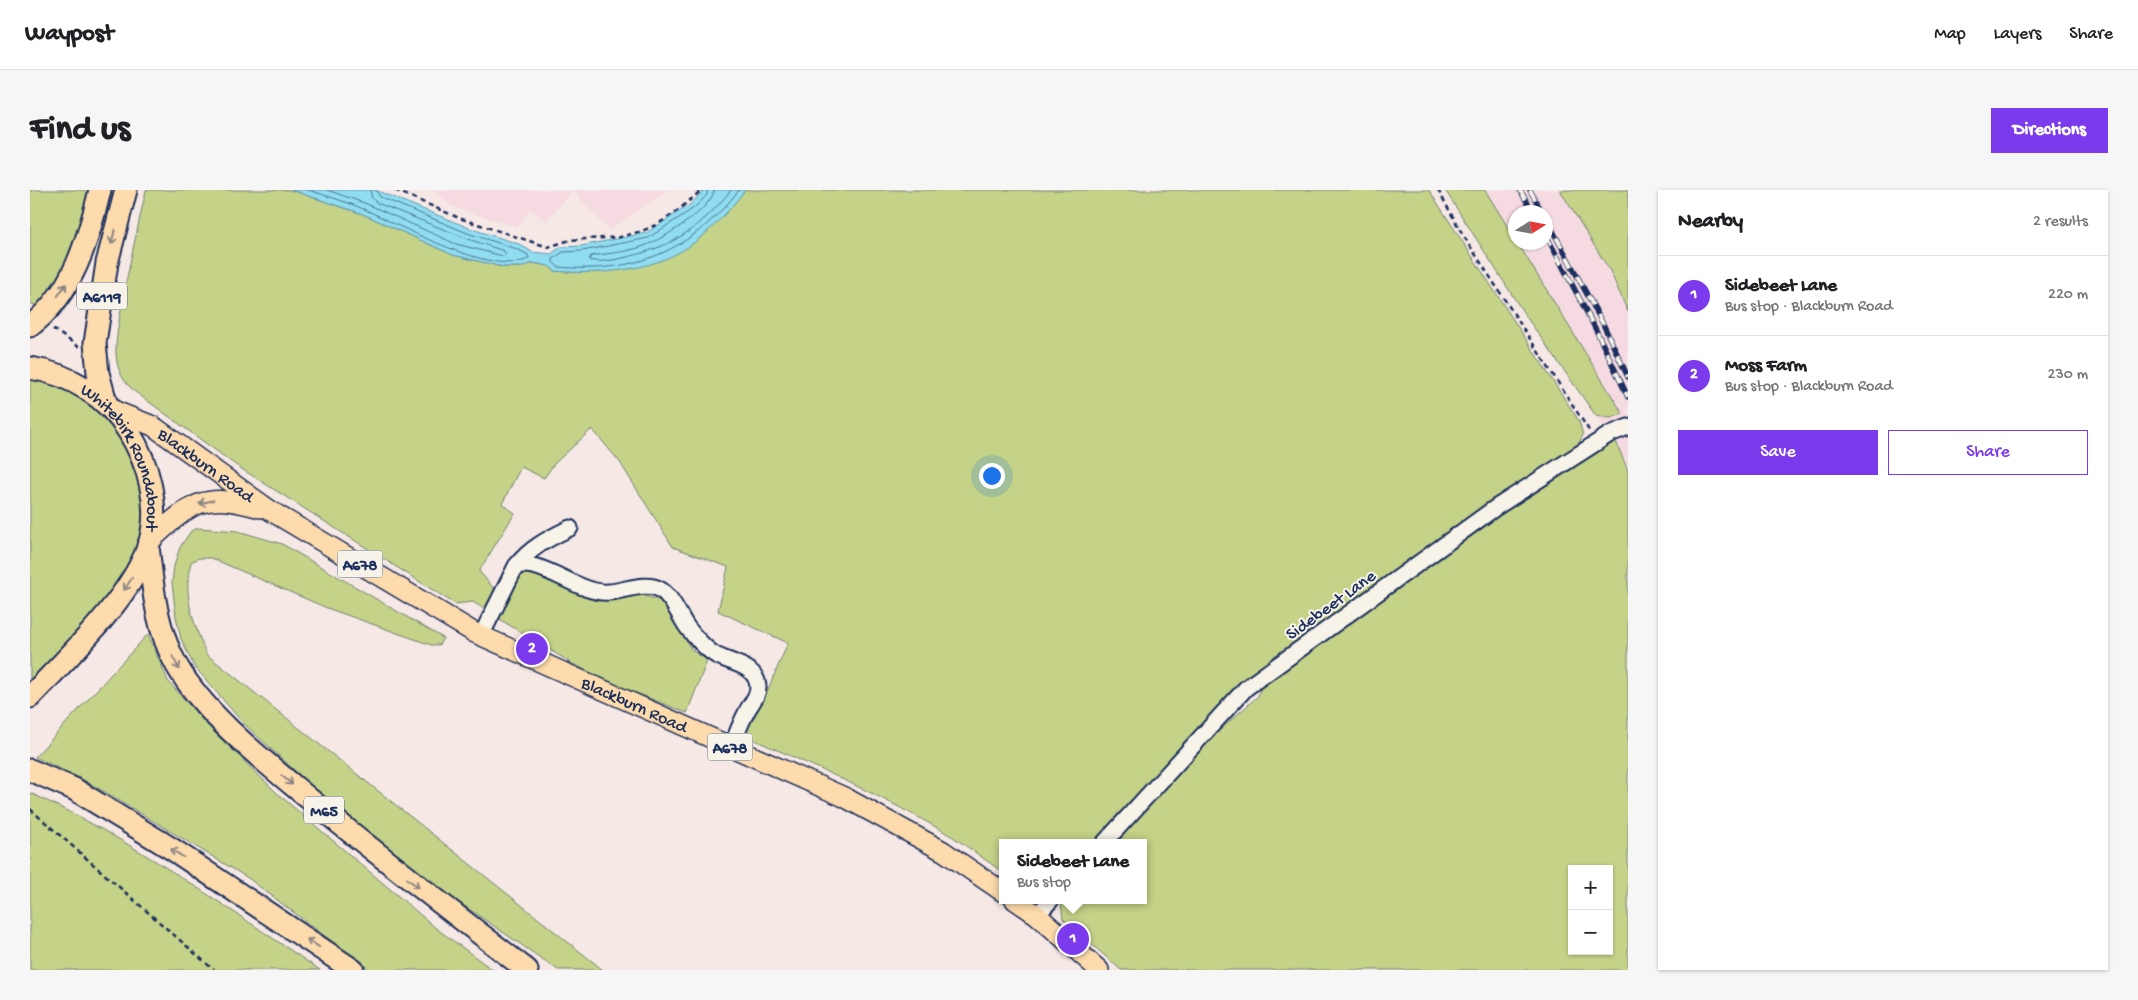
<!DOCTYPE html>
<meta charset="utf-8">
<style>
body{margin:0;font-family:"Gochi Hand",sans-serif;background:#f6f6f6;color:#202124}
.controls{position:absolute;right:15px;bottom:15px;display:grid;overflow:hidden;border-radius:0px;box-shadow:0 1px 4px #0004}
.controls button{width:45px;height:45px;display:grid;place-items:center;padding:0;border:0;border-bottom:1px solid #e0e0e0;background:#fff;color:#202124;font:25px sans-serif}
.compass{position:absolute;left:1478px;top:15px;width:45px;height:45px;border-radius:50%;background:#fff;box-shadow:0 1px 4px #0004;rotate:79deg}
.you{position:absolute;left:961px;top:285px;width:18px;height:18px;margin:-12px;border:4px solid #fff;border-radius:50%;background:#1a73e8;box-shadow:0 0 0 8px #1a73e833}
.badge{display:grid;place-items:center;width:32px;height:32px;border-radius:50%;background:#7c3aed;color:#fff;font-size:16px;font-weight:700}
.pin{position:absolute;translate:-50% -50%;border:2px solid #fff;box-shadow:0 1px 5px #0006}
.popup{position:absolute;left:969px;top:649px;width:148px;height:65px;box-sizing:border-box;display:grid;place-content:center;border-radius:0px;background:#fff;filter:drop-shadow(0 1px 4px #0005);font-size:16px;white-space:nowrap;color:#757577}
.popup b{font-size:19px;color:#202124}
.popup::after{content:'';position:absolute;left:50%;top:100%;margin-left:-10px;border:10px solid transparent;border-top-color:#fff}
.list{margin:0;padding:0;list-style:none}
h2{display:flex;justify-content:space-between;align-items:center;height:65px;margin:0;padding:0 20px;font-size:21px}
h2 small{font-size:16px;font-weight:400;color:#757577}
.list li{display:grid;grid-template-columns:32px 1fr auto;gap:15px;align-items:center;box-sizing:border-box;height:80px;padding:0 20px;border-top:1px solid #e0e0e0}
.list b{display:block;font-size:19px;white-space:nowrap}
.list p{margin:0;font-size:16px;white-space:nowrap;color:#757577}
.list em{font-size:16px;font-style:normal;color:#757577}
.actions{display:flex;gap:10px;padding:15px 20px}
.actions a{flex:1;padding:11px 0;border:1px solid #7c3aed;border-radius:0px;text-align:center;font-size:18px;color:#7c3aed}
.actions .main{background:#7c3aed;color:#fff}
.map{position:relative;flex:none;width:1598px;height:780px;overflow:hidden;border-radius:0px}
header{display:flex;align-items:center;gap:30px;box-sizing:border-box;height:70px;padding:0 25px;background:#fff;border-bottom:1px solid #e0e0e0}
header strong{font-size:24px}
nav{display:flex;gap:28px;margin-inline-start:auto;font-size:18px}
.intro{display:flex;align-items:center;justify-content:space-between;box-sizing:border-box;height:120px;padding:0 30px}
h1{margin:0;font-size:35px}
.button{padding:12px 22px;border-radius:0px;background:#7c3aed;color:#fff;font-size:18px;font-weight:700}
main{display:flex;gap:30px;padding:0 30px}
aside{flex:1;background:#fff;border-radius:0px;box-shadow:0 1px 4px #0004}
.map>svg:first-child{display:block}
.built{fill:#f5dbe1;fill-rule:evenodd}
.green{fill:#c4d387;stroke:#708172;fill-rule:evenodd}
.water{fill:#90ddef;stroke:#6197b5}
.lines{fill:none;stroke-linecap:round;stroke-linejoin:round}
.shore{stroke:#4a7598;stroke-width:1}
.minor-casing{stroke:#1b2f5e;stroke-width:19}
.major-casing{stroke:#1b2f5e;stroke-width:22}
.highway-casing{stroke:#1b2f5e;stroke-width:25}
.path{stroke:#1b2f5e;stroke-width:2.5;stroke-dasharray:5 4;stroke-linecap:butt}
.minor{stroke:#f7f3e8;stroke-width:15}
.major{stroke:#fedbac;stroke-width:19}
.highway{stroke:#fedbac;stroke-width:21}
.rail-casing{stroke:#1b2f5e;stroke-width:5.5}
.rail{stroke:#f7f3e8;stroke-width:4;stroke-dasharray:11;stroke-linecap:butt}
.oneway{stroke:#8c8585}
.labels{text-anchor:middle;stroke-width:4;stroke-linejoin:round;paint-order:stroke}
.shield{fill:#f7f3e8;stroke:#5d6a87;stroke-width:1}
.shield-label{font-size:16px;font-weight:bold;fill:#1b2f5e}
.street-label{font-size:18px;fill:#1b2f5e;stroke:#f7f3e8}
</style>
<header>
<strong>Waypost</strong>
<nav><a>Map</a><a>Layers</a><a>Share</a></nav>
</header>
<div class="intro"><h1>Find us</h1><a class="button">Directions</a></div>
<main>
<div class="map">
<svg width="1598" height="780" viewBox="0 0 1598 780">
<rect width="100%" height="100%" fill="#f6e8e5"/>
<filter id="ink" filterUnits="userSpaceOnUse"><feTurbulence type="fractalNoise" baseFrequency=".02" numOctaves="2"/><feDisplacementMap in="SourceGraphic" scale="10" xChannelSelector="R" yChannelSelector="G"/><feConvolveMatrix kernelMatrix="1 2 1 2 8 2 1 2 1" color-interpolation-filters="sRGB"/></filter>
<g filter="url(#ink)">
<!-- built -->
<path class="built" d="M 404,0 L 638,0 L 579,40 L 543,1 L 516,31 L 500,19 L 488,37 L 420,16 Z
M 1428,0 L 1530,0 L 1580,81 L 1598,122 L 1598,233 L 1592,235 L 1573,236 L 1496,127 ZM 1486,22 L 1516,22 L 1516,52 L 1486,52 Z
M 1598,244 L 1598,281 L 1585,249 Z"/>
<!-- green -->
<path class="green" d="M 0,0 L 61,0 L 39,79 L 9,117 L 0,113 Z
M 116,0 L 261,0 L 333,24 L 423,65 L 473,77 L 492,77 L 503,73 L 519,76 L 525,81 C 608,88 663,66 715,0 L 1399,0 L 1549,231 L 1553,245 L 1545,262 L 1394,363 L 1198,506 L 1063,653 L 973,653 L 973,682 C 956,671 940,658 923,647 C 856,607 784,576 713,545 L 720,528 L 733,511 L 758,453 L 688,421 L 698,377 L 643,357 L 589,271 L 562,239 L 524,274 L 514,288 L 491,277 L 472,314 L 485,323 L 449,381 L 465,400 L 454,419 L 443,412 L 425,414 L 207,276 L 104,201 C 95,193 89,184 87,172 C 84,157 88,140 90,125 C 97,83 107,42 116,0 Z
M 1415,0 L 1455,0 L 1593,224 L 1581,228 L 1566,226 L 1495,125 Z
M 1530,0 L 1598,0 L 1598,122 L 1580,81 Z
M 0,178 L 76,212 L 111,265 L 118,356 L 0,506 Z
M 1585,249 L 1598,281 L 1598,780 L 1091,780 L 1033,729 L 1031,713 L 1032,710 L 1113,710 L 1113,653 L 1083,653 L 1173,555 L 1228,506 L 1231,497 L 1304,441 L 1359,406 L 1378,386 L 1523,288 ZM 1542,679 L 1579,679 L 1579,761 L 1542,761 Z
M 168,338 L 208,341 L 252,354 L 413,448 L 409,455 L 401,455 L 297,418 L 181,368 L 169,368 L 161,372 C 152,407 164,432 176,464 L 573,780 L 528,780 L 385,682 L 288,602 L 213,533 L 164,476 L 151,449 L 146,427 L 142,392 L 144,376 L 150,357 L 161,341 Z
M 496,380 L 587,408 L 612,405 L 635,412 L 656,451 L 663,461 L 672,467 L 674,466 L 677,471 L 657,523 L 591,497 L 543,474 L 466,427 L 487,383 Z
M 118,444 L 138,491 L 177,535 L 248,604 L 407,739 L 463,780 L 340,780 L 218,688 L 80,605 L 50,588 L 5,567 Z
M 0,603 C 102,649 197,718 290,780 L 0,780 Z"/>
<!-- water -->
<path class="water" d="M 261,0 L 345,0 L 442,39 L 489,54 L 502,62 L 521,64 L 531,57 L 551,56 L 616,43 L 661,14 L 674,0 L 715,0 C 699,21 680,42 658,57 C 620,82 568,85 525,81 L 519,76 L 503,73 L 492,77 L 473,77 L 423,65 L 333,24 Z"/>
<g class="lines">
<!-- shore -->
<path class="shore" d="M 278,0 C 297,6 318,12 336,20 C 369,35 467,89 499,68 L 498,65 L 487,59 L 440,44 L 350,7 L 346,0
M 297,0 L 337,14 L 426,54 L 473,66 L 476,64 L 474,61 L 438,49 L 347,13 L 342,8 L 340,0
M 677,0 L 677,5 L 664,18 L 618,48 L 552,61 L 533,62 L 523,69 L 523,72 L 528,77 C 606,84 661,61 709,0
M 684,0 C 683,18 637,46 621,53 C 603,62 580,63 561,66 L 559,70 C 569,73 583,70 593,68 C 642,57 670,39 701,0"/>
<!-- minor casing -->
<g class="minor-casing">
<path id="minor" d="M 486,376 C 501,357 518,349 540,338
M 451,446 L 486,376 C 512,368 549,405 579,402 C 594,401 617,391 631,400 C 643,408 649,426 657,437 C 662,444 677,460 684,464 C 698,473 726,474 728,496 C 729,506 720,514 716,523 C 710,534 706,546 701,558
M 1074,653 L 1216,498 L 1465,318 L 1580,244 L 1598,237
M 1007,725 L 1021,710"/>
</g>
<!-- major casing -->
<g class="major-casing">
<g id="major">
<path id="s1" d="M 83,220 L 123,236 L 241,321 L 445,443 L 814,607 L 913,661 L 973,702"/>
<path d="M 120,351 C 161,313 173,301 230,318"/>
<path d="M 985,710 L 1007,725 L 1069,780"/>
</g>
</g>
<!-- highway casing -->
<g class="highway-casing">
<g id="highway">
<path d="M 0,136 C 43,104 58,50 70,0"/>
<path id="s2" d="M 0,178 C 40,184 78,207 99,242 C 118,273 130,315 120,351 C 105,404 38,467 0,507"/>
<path d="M 76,212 L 68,183 L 65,153 L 77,73 L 96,0"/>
<path d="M 118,356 C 123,398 126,439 147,476 C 175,525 234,571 277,607 C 349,666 423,723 497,780"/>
<path d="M 0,580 L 44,599 L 142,659 L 323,780"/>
</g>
</g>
<!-- path -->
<path class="path" d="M 365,0 L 429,28 L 518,57 L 540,50 L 590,47 L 612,41 L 628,34 L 647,21 L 672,0
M 1408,0 L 1433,45 L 1560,242
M 23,139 L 49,157
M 0,619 L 184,780"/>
<!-- minor -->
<use href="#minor" class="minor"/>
<!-- major -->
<use href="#major" class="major"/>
<!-- highway -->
<use href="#highway" class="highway"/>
<!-- rail casing -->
<g class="rail-casing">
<path id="rail" d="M 1490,0 L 1503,22
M 1500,0 L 1512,22
M 1516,28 L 1573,134 L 1598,187
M 1516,45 L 1565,138 L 1598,207"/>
</g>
<!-- rail -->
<use href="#rail" class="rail"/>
</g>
<!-- one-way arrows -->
<defs><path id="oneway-shaft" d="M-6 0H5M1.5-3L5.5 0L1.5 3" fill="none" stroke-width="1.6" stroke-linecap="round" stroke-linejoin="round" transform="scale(1.25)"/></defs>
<g class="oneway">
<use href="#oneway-shaft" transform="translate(83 47) rotate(104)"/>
<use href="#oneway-shaft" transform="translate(32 100) rotate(-55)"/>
<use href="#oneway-shaft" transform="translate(176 312) rotate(167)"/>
<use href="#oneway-shaft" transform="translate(98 394) rotate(123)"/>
<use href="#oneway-shaft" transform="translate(146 473) rotate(62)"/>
<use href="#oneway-shaft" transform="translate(257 590) rotate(40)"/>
<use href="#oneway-shaft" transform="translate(147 663) rotate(-147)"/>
<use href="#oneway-shaft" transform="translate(383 693) rotate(37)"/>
<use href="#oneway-shaft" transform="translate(283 753) rotate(-146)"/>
</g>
</g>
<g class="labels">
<!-- shield labels -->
<g class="shield">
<rect x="47" y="92.5" width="50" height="27" rx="4"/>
<rect x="307.5" y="360.5" width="45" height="27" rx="4"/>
<rect x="677.5" y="543.5" width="45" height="27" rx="4"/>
<rect x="274" y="606.5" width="40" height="27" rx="4"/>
</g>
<g class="shield-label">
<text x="72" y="112">A6119</text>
<text x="330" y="380">A678</text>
<text x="700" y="563">A678</text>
<text x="294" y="626">M65</text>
</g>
<!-- street labels -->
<g class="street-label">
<text dy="6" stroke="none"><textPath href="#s2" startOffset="141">Whitebirk Roundabout</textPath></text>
<text dy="6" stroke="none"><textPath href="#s1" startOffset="109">Blackburn Road</textPath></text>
<text transform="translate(1300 414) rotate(-36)" y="6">Sidebeet Lane</text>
<text dy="6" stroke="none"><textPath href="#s1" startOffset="601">Blackburn Road</textPath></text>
</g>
</g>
</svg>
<div class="controls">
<button>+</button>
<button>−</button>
</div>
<svg class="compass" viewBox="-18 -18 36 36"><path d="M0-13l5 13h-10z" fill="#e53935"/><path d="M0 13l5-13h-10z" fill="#757577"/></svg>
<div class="you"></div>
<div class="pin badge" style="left:1043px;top:749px">1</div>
<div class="popup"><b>Sidebeet Lane</b>Bus stop</div>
<div class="pin badge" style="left:502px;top:459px">2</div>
</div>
<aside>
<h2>Nearby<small>2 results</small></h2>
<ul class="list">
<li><span class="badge">1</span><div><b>Sidebeet Lane</b><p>Bus stop · Blackburn Road</p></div><em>220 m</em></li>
<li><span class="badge">2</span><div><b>Moss Farm</b><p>Bus stop · Blackburn Road</p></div><em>230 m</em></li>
</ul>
<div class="actions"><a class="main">Save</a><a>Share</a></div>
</aside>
</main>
